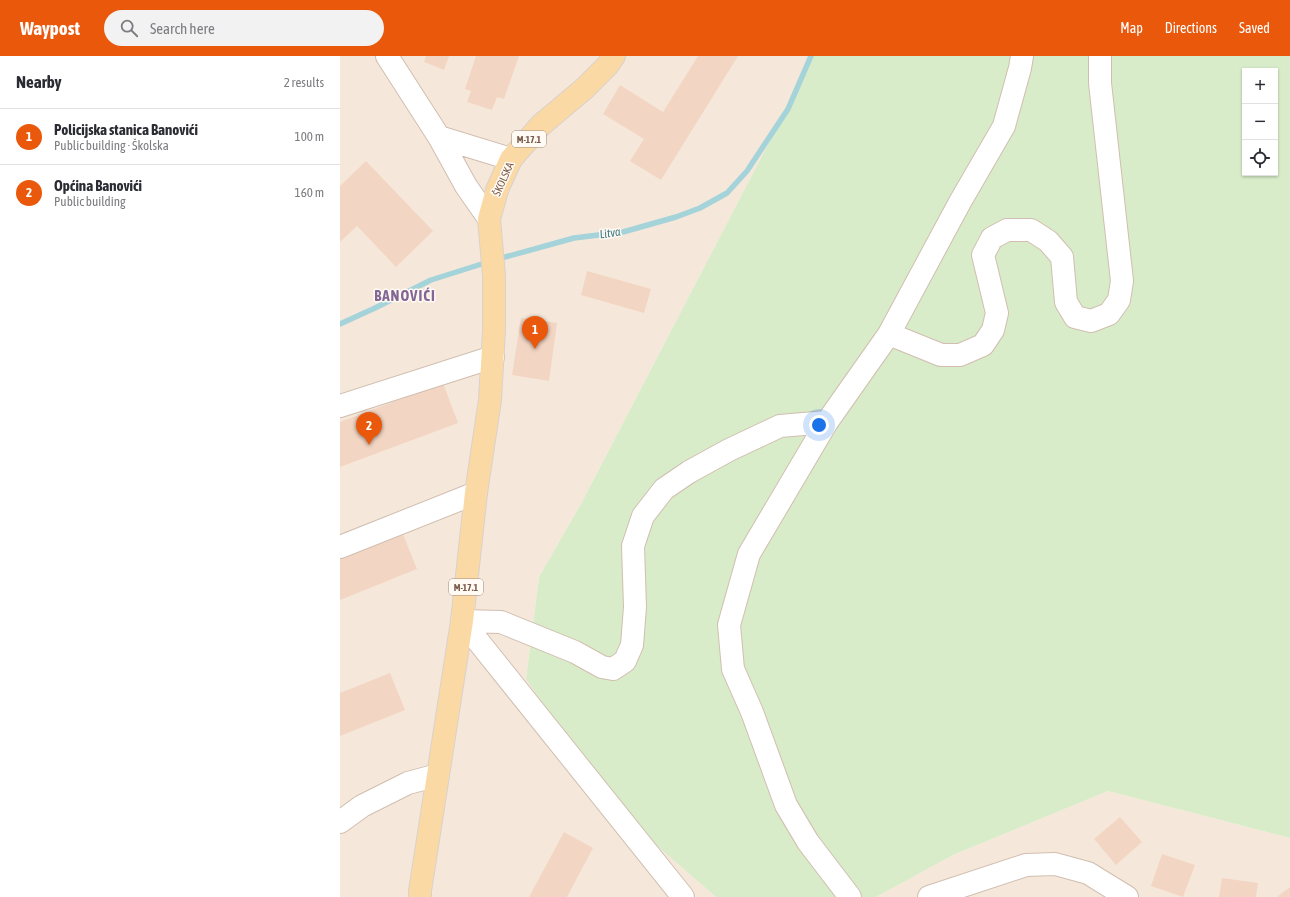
<!DOCTYPE html>
<meta charset="utf-8">
<style>
body{margin:0;font-family:"Asap Condensed",sans-serif;background:#f2f2f3;color:#2b2b33}
.controls{position:absolute;right:12px;top:12px;display:grid;overflow:hidden;border-radius:0px;box-shadow:0 1px 3px #0004}
.controls button{width:36px;height:36px;display:grid;place-items:center;padding:0;border:0;border-bottom:1px solid #e1e1e2;background:#fff;color:#2b2b33;font:20px sans-serif}
.you{position:absolute;left:479px;top:369px;width:14px;height:14px;margin:-10px;border:3px solid #fff;border-radius:50%;background:#1a73e8;box-shadow:0 0 0 6px #1a73e833}
.badge{display:grid;place-items:center;width:26px;height:26px;border-radius:50%;background:#ea580c;color:#fff;font-size:13px;font-weight:700}
.pin{position:absolute;translate:-50% -33px;filter:drop-shadow(0 1px 2px #0008)}
.pin::after{content:'';position:absolute;top:21px;width:14px;height:12px;background:inherit;clip-path:polygon(0 0,100% 0,50% 100%)}
.list{margin:0;padding:0;list-style:none}
h2{display:flex;justify-content:space-between;align-items:center;height:52px;margin:0;padding:0 16px;font-size:17px}
h2 small{font-size:13px;font-weight:400;color:#7c7c81}
.list li{display:grid;grid-template-columns:26px 1fr auto;gap:12px;align-items:center;box-sizing:border-box;height:56px;padding:0 16px;border-top:1px solid #e1e1e2}
.list b{display:block;font-size:15px;white-space:nowrap}
.list p{margin:0;font-size:13px;white-space:nowrap;color:#7c7c81}
.list em{font-size:13px;font-style:normal;color:#7c7c81}
.icon{flex:none;width:22px;height:22px;fill:none;stroke:currentColor;stroke-width:2;stroke-linecap:round;stroke-linejoin:round}
.map{position:relative;flex:none;width:950px;height:841px;overflow:hidden}
header{display:flex;align-items:center;gap:24px;box-sizing:border-box;height:56px;padding:0 20px;background:#ea580c;color:#fff}
header strong{font-size:19px}
nav{display:flex;gap:22px;margin-inline-start:auto;font-size:14px}
.search{width:280px;height:36px;background:#f2f2f3;display:flex;align-items:center;gap:10px;box-sizing:border-box;padding:0 14px;border-radius:22px;color:#7c7c81;font-size:15px}
main{display:flex}
aside{flex:1;background:#fff}
.map>svg:first-child{display:block}
.residential{fill:#f5e8da}
.green{fill:#d8ecc9;fill-rule:evenodd}
.lines{fill:none;stroke-linecap:round;stroke-linejoin:round}
.stream{stroke:#a5d3da;stroke-width:5.5}
.building{fill:#f3d5c3}
.minor-casing{stroke:#d1beb0;stroke-width:24}
.major-casing{stroke:#dad1cd;stroke-width:24}
.minor{stroke:#fff;stroke-width:22}
.major{stroke:#fbd9a5;stroke-width:22}
.labels{text-anchor:middle;stroke-width:3;stroke-linejoin:round;paint-order:stroke}
.shield{fill:#fffaf3;stroke:#a28b7f;stroke-width:1}
.shield-label{font-size:10px;font-weight:bold;fill:#7a5c4d}
.street-label{font-size:11px;fill:#7a5c4d;stroke:#fffaf3}
.water-label{font-size:12px;font-style:italic;fill:#437c86;stroke:#fffaf3}
.district-label{font-size:15px;font-weight:bold;letter-spacing:1px;fill:#846695;stroke:#fffaf3}
</style>
<header>
<strong>Waypost</strong>
<div class="search"><svg class="icon" aria-label="search" viewBox="0 0 24 24"><circle cx="10" cy="10" r="6"/><path d="M15 15l6 6"/></svg>Search here</div>
<nav><a>Map</a><a>Directions</a><a>Saved</a></nav>
</header>
<main>
<aside>
<h2>Nearby<small>2 results</small></h2>
<ul class="list">
<li><span class="badge">1</span><div><b>Policijska stanica Banovići</b><p>Public building · Školska</p></div><em>100 m</em></li>
<li><span class="badge">2</span><div><b>Općina Banovići</b><p>Public building</p></div><em>160 m</em></li>
</ul>
</aside>
<div class="map">
<svg width="950" height="841" viewBox="0 0 950 841">
<rect width="100%" height="100%" fill="#fdf6ec"/>
<!-- residential -->
<path class="residential" d="M 0,0 L 474,0 L 242,446 L 199,521 L 186,622 L 279,757 L 376,841 L 0,841 Z
M 768,735 L 950,782 L 950,841 L 536,841 L 613,799 Z"/>
<!-- green -->
<path class="green" d="M 474,0 L 950,0 L 950,782 L 768,735 L 613,799 L 536,841 L 376,841 L 279,757 L 186,623 L 199,521 L 242,446 ZM 905,15 L 935,15 L 935,117 L 905,117 Z"/>
<g class="lines">
<!-- stream -->
<path class="stream" d="M 158,203 L 234,182 L 283,176 L 336,161 L 360,152 L 387,137 L 407,115 L 448,53 L 471,0
M 0,268 L 35,252 L 91,224 L 148,206"/>
</g>
<!-- building -->
<path class="building" d="M 86,0 L 109,0 L 104,14 L 84,6 Z
M 136,0 L 179,0 L 164,43 L 157,41 L 152,54 L 127,46 L 131,35 L 125,33 Z
M 358,0 L 398,0 L 321,124 L 290,105 L 304,83 L 263,58 L 280,29 L 323,56 Z
M 26,105 L 93,175 L 56,211 L 17,170 L 0,186 L 0,130 Z
M 247,215 L 311,233 L 304,257 L 241,239 Z
M 181,262 L 217,267 L 209,325 L 172,319 Z
M 103,327 L 118,367 L 0,411 L 0,366 Z
M 61,473 L 77,513 L 0,544 L 0,497 Z
M 50,617 L 65,654 L 0,680 L 0,637 Z
M 780,761 L 802,786 L 776,809 L 754,783 Z
M 224,776 L 253,792 L 227,841 L 189,841 Z
M 822,798 L 855,809 L 843,841 L 811,830 Z
M 882,822 L 918,827 L 916,841 L 879,841 Z
M 950,831 L 950,841 L 939,841 L 938,840 Z"/>
<g class="lines">
<!-- minor casing -->
<g class="minor-casing">
<path id="minor" d="M 47,0 L 99,81 L 126,130 L 149,163
M 99,81 L 171,103
M 549,278 L 601,299 L 620,299 L 643,289 L 653,274 L 657,257 L 643,199 L 652,182 L 667,174 L 691,174 L 708,185 L 722,201 L 726,246 L 735,261 L 751,265 L 769,258 L 779,244 L 782,225 L 760,27 L 760,0
M 0,350 L 153,301
M 487,366 L 409,498 L 389,569 L 393,613 L 412,656 L 446,749 L 468,786 L 510,841
M 0,491 L 136,437
M 122,565 L 161,566 L 235,596 L 262,611 L 273,613 L 285,605 L 292,589 L 295,551 L 293,490 L 303,460 L 324,433 L 349,416 L 389,394 L 440,370 L 487,366 L 549,278 L 620,146 L 664,70 L 680,12 L 682,0
M 122,565 L 343,841
M 0,766 L 22,750 L 68,727 L 98,719
M 589,841 L 686,809 L 715,808 L 748,817 L 787,841"/>
</g>
<!-- major casing -->
<g class="major-casing">
<path id="major" d="M 80,841 L 80,835 L 122,565 L 136,437 L 150,344 L 154,274 L 154,220 L 149,163 L 157,134 L 171,103 L 201,69 L 245,32 L 267,10 L 274,0"/>
</g>
<!-- minor -->
<use href="#minor" class="minor"/>
<!-- major -->
<use href="#major" class="major"/>
</g>
<g class="labels">
<!-- shield labels -->
<g class="shield">
<rect x="172" y="75" width="34" height="16" rx="3"/>
<rect x="109" y="523" width="34" height="16" rx="3"/>
</g>
<g class="shield-label">
<text x="189" y="87">M-17.1</text>
<text x="126" y="535">M-17.1</text>
</g>
<!-- street labels -->
<g class="street-label">
<text transform="translate(163 123) rotate(-66)" y="4">ŠKOLSKA</text>
</g>
<!-- water labels -->
<g class="water-label">
<text transform="translate(270 177) rotate(-9)" y="4">Litva</text>
</g>
<!-- district labels -->
<g class="district-label">
<text x="65" y="245">BANOVIĆI</text>
</g>
</g>
</svg>
<div class="controls">
<button>+</button>
<button>−</button>
<button><svg class="icon" aria-label="locate" viewBox="0 0 24 24"><circle cx="12" cy="12" r="6"/><path d="M12 2v4M12 18v4M2 12h4M18 12h4"/></svg></button>
</div>
<div class="you"></div>
<div class="pin badge" style="left:195px;top:293px">1</div>
<div class="pin badge" style="left:29px;top:389px">2</div>
</div>
</main>
